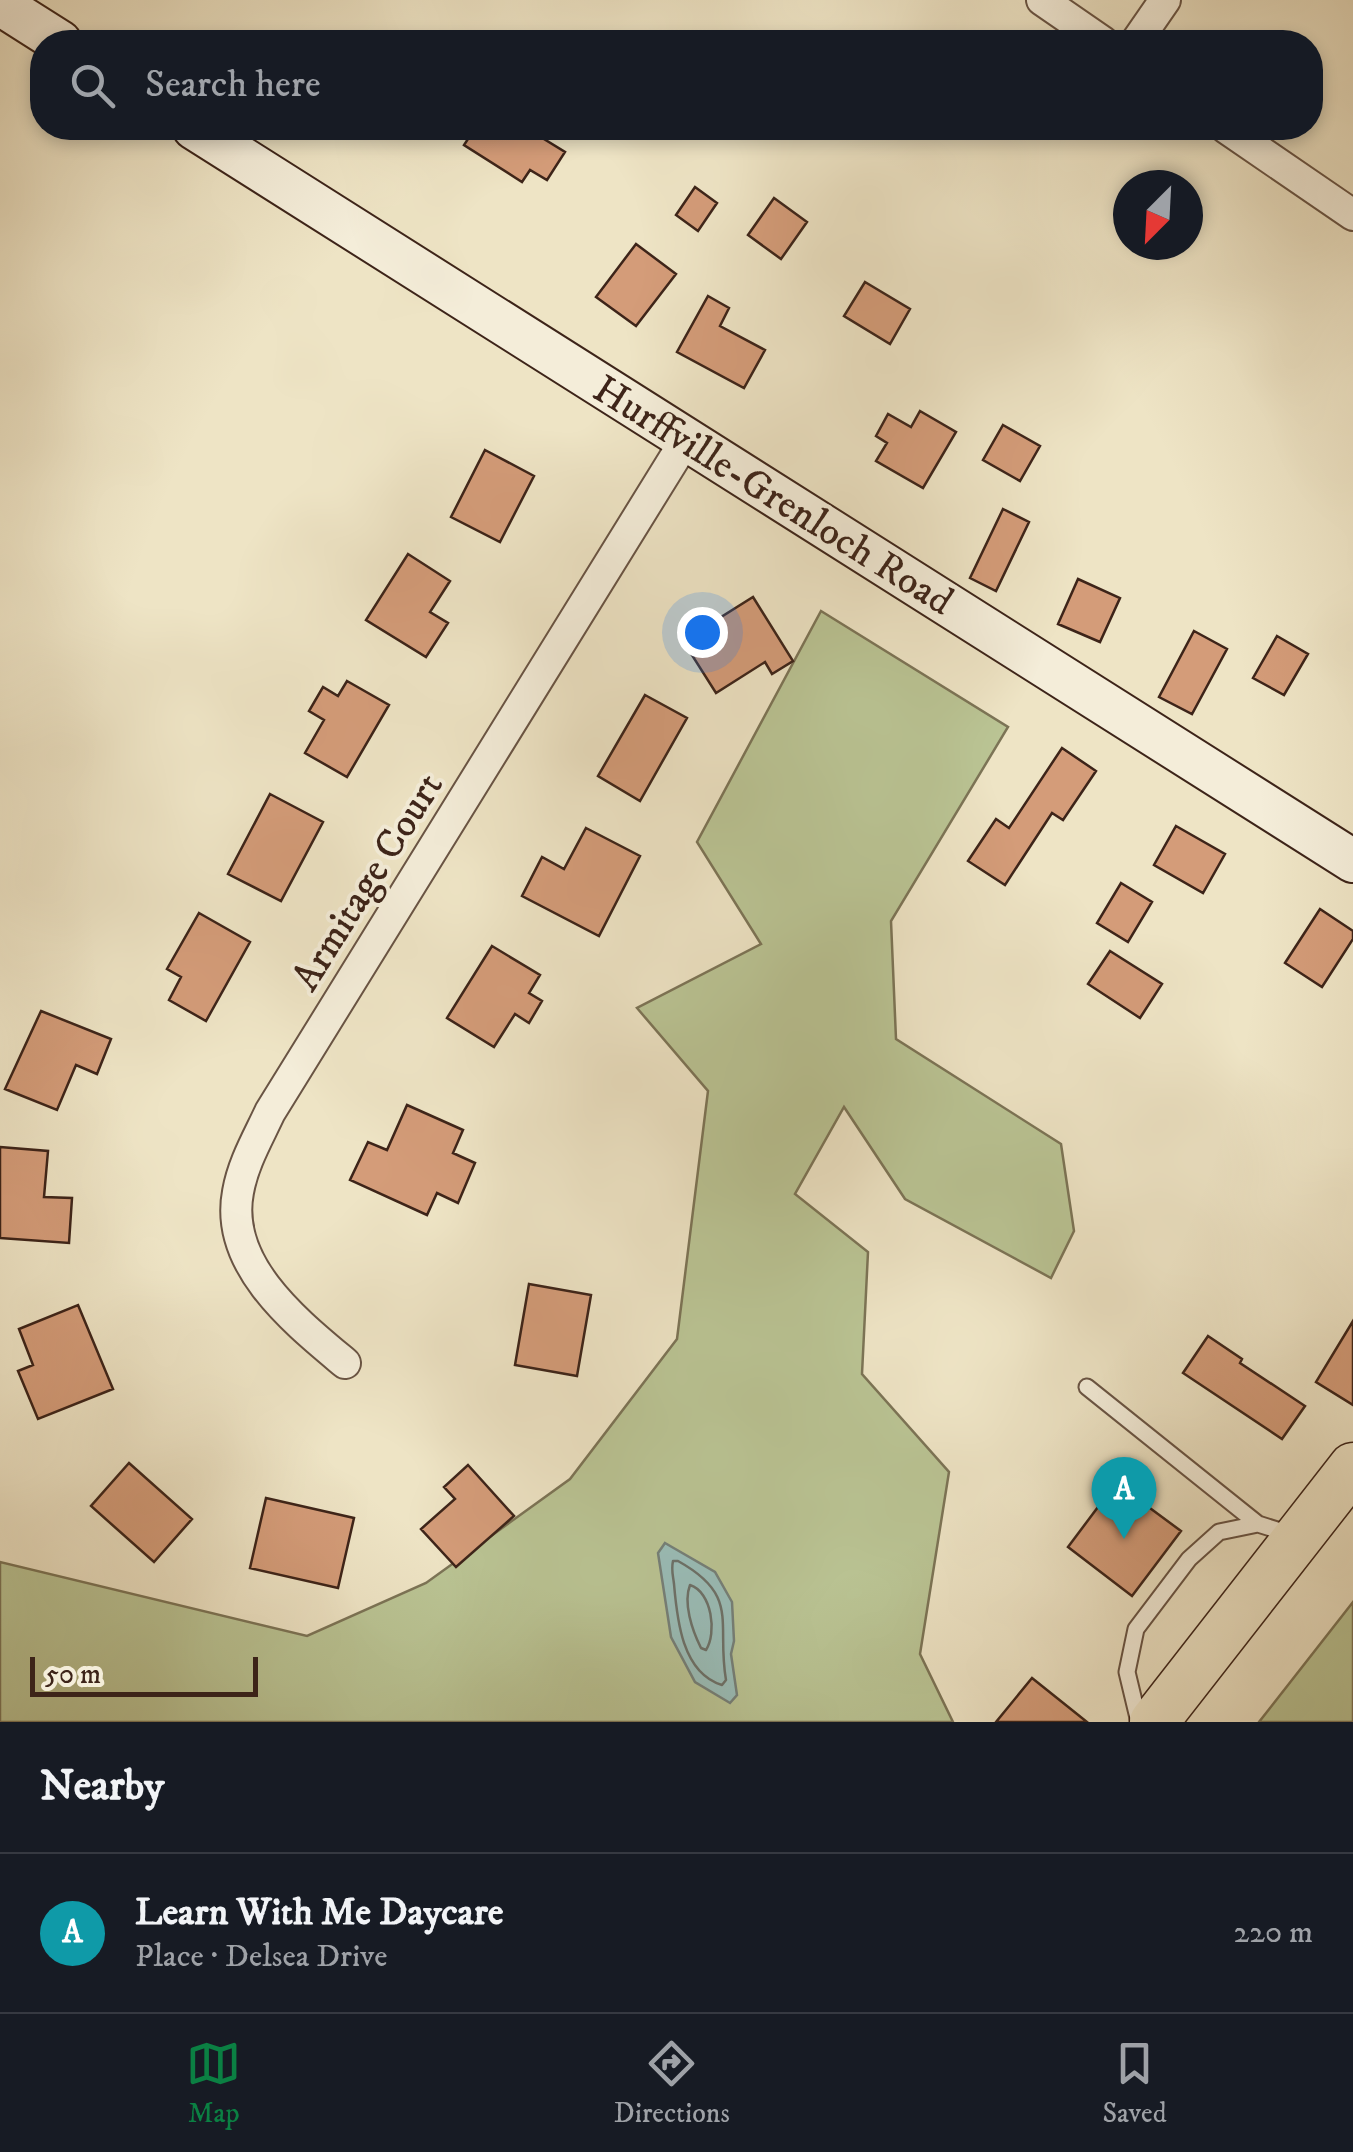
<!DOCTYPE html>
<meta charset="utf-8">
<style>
body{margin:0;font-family:"IM FELL DW Pica",serif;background:#242831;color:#f1f3f6}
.compass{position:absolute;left:1113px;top:170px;width:90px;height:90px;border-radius:50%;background:#171b24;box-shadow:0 5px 15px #0003;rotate:204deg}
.scale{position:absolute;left:30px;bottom:25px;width:228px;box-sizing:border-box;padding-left:10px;border:5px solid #3d2419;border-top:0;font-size:28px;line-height:35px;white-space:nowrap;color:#3d2419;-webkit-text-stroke:8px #f4edd9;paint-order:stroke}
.you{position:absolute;left:702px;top:632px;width:35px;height:35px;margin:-25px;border:8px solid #fff;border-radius:50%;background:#1a73e8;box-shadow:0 0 0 15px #1a73e833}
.badge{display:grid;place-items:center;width:65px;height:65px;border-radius:50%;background:#0b8043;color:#fff;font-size:32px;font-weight:700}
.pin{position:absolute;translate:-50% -82px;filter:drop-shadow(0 2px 5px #0008)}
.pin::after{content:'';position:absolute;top:52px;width:35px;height:30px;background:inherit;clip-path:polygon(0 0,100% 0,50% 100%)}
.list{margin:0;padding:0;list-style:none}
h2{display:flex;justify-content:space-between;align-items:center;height:130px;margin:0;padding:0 40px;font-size:42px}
h2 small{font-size:32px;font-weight:400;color:#9ea1a6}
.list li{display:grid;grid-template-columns:65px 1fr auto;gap:30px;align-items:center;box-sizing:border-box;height:160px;padding:0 40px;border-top:2px solid #363941}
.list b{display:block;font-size:38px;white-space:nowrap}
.list p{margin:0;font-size:32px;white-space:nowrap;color:#9ea1a6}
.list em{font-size:32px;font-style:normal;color:#9ea1a6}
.icon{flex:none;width:55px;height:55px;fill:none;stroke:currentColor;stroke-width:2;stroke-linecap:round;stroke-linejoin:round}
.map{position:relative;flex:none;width:1353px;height:1722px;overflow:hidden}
.search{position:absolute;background:#171b24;box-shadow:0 5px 15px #0003;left:30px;right:30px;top:30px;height:110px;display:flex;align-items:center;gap:25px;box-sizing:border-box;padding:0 35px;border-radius:40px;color:#9ea1a6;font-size:38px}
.sheet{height:290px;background:#171b24}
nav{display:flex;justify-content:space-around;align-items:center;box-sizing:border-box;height:140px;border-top:2px solid #363941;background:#171b24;font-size:28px;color:#9ea1a6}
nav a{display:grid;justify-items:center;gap:5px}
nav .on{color:#0b8043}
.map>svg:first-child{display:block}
.green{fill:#bac494;stroke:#7c7456;stroke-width:2.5}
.water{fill:#9abeb9;stroke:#758079;stroke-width:2.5}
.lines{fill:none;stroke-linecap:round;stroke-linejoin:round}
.shore{stroke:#6c7169;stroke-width:2.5}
.building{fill:#d49c79;stroke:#3d2419;stroke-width:2.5}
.lane-casing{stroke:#695444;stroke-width:19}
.street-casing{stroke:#695444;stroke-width:34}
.secondary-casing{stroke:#3d2419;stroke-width:46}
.primary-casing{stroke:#3d2419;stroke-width:51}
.lane{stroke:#f4edd9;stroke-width:15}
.street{stroke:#f4edd9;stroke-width:30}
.secondary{stroke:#f4edd9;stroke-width:42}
.primary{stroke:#eee4c5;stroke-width:48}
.labels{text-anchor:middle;stroke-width:8;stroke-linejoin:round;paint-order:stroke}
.street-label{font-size:40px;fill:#3d2419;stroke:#f4edd9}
</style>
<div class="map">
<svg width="1353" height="1722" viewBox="0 0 1353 1722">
<rect width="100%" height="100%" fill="#eee4c5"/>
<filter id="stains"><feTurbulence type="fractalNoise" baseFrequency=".002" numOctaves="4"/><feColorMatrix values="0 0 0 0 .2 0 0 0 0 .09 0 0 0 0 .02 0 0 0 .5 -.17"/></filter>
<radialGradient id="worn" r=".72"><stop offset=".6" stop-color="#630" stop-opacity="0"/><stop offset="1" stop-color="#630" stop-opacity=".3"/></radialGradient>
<!-- green -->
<path class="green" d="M 821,611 L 1008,727 L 891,921 L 896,1039 L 1061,1144 L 1074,1231 L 1051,1278 L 905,1199 L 844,1107 L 795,1194 L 868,1252 L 862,1374 L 949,1472 L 920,1654 L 953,1722 L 0,1722 L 0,1562 L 307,1636 L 426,1583 L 570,1479 L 677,1339 L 708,1091 L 637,1008 L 761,944 L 697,842 Z
M 1353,1602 L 1353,1722 L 1259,1722 Z"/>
<!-- water -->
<path class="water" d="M 665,1543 L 715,1572 L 732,1602 L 734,1641 L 731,1654 L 737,1695 L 730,1703 L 695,1682 L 671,1637 L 658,1553 Z"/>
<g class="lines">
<!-- shore -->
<path class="shore" d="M 673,1561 L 678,1561 C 741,1596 716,1623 726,1680 L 722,1685 C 682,1673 677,1619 674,1584 C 673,1575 671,1570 673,1561 Z
M 690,1585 C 712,1592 717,1633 706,1650 L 701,1648 C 692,1630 683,1603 690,1585 Z"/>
</g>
<!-- building -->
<path class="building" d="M 475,128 L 526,128 L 565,152 L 547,180 L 530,170 L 522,182 L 464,145 Z
M 695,187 L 717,203 L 698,231 L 676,215 Z
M 774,198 L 807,222 L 781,259 L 748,235 Z
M 636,244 L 676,274 L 636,326 L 596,297 Z
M 865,282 L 910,309 L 890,344 L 844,316 Z
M 708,296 L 729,308 L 720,326 L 765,350 L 744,388 L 677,352 Z
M 920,411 L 956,432 L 923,488 L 876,461 L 887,443 L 876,436 L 888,414 L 911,427 Z
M 1003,425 L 1040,446 L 1020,481 L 983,460 Z
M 485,450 L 534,476 L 500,542 L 451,517 Z
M 1003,509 L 1029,522 L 996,591 L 970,578 Z
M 408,554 L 450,581 L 430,612 L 448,623 L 426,657 L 366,620 Z
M 1078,579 L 1120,598 L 1100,642 L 1058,624 Z
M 753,597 L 793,661 L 772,674 L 765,662 L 716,693 L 683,641 Z
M 1194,631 L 1227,649 L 1192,714 L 1159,697 Z
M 1277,636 L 1308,654 L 1284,695 L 1253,678 Z
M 347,681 L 389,705 L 347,777 L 305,753 L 324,720 L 309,711 L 323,687 L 338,696 Z
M 645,695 L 687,718 L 640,801 L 598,776 Z
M 1062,748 L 1096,771 L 1063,820 L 1052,813 L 1005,885 L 968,861 L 996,819 L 1009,828 Z
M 270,794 L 323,822 L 281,901 L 228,874 Z
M 1176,826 L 1225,854 L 1203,893 L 1154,865 Z
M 586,828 L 640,856 L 599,936 L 522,896 L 542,857 L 564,869 Z
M 1121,883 L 1152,902 L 1128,942 L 1097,923 Z
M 1320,909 L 1353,931 L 1353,939 L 1322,987 L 1285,963 Z
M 199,913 L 250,942 L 206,1021 L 169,1000 L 181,977 L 167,969 Z
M 492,946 L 540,975 L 529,993 L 542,1001 L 529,1023 L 515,1014 L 494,1047 L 447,1018 Z
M 1110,951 L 1162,984 L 1140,1018 L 1088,984 Z
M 41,1011 L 111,1039 L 97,1074 L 76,1065 L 57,1110 L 5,1089 Z
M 407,1105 L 463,1130 L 453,1153 L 475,1163 L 458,1203 L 437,1193 L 427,1215 L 350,1180 L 368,1142 L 387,1150 Z
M 0,1147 L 48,1151 L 44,1197 L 72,1198 L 69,1243 L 0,1238 Z
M 529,1284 L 591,1295 L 577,1376 L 515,1365 Z
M 78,1305 L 113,1389 L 38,1419 L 18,1371 L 33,1365 L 19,1329 Z
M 1353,1321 L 1353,1405 L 1316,1382 Z
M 1208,1336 L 1242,1359 L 1240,1363 L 1305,1406 L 1282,1439 L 1183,1373 Z
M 129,1463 L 192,1519 L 154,1562 L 91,1506 Z
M 468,1465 L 514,1516 L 456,1567 L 421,1529 L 455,1499 L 444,1487 Z
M 1116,1483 L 1181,1531 L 1132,1596 L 1068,1547 Z
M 266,1498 L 354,1518 L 338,1588 L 250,1568 Z
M 1032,1678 L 1087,1722 L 996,1722 Z"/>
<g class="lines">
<!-- lane casing -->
<g class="lane-casing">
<path id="lane" d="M 1087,1387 L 1258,1524
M 1139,1722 L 1127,1672 L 1136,1629 L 1189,1559 L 1219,1532 L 1258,1524 L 1290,1534"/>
</g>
<!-- street casing -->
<g class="street-casing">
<path id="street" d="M 1042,0 L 1103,42
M 1136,42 L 1165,0
M 1226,128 L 1353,215
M 345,1363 C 296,1322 224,1265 238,1192 C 243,1163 258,1138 270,1112 L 687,438"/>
</g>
<!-- secondary casing -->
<g class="secondary-casing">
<path id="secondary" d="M 0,4 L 60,42
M 194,128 L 1353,861"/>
</g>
<!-- primary casing -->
<g class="primary-casing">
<path id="primary" d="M 1154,1722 L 1353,1467"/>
</g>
<!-- lane -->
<use href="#lane" class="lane"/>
<!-- street -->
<use href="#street" class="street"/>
<!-- secondary -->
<use href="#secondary" class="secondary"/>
<!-- primary -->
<use href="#primary" class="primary"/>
</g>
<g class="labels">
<!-- street labels -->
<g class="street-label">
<text transform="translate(774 494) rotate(32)" y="14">Hurffville-Grenloch Road</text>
<text transform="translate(366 881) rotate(-58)" y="14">Armitage Court</text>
</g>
</g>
<rect width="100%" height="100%" filter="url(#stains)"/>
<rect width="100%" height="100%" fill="url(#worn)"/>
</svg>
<svg class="compass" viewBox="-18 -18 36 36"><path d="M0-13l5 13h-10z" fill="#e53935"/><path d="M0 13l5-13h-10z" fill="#9ea1a6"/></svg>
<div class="scale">50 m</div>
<div class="you"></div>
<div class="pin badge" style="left:1124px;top:1539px;background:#0f9aa8">A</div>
<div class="search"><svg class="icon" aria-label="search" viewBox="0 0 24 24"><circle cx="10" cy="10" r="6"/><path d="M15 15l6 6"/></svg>Search here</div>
</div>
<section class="sheet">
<h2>Nearby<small></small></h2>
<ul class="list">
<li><span class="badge" style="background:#0f9aa8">A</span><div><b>Learn With Me Daycare</b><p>Place · Delsea Drive</p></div><em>220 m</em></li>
</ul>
</section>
<nav>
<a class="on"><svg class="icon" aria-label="map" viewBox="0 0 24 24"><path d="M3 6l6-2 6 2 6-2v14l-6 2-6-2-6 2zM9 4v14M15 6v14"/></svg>Map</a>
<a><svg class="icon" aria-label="directions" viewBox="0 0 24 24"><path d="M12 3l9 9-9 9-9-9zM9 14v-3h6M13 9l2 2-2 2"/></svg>Directions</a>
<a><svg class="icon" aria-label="saved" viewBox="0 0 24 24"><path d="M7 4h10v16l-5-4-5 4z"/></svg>Saved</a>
</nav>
